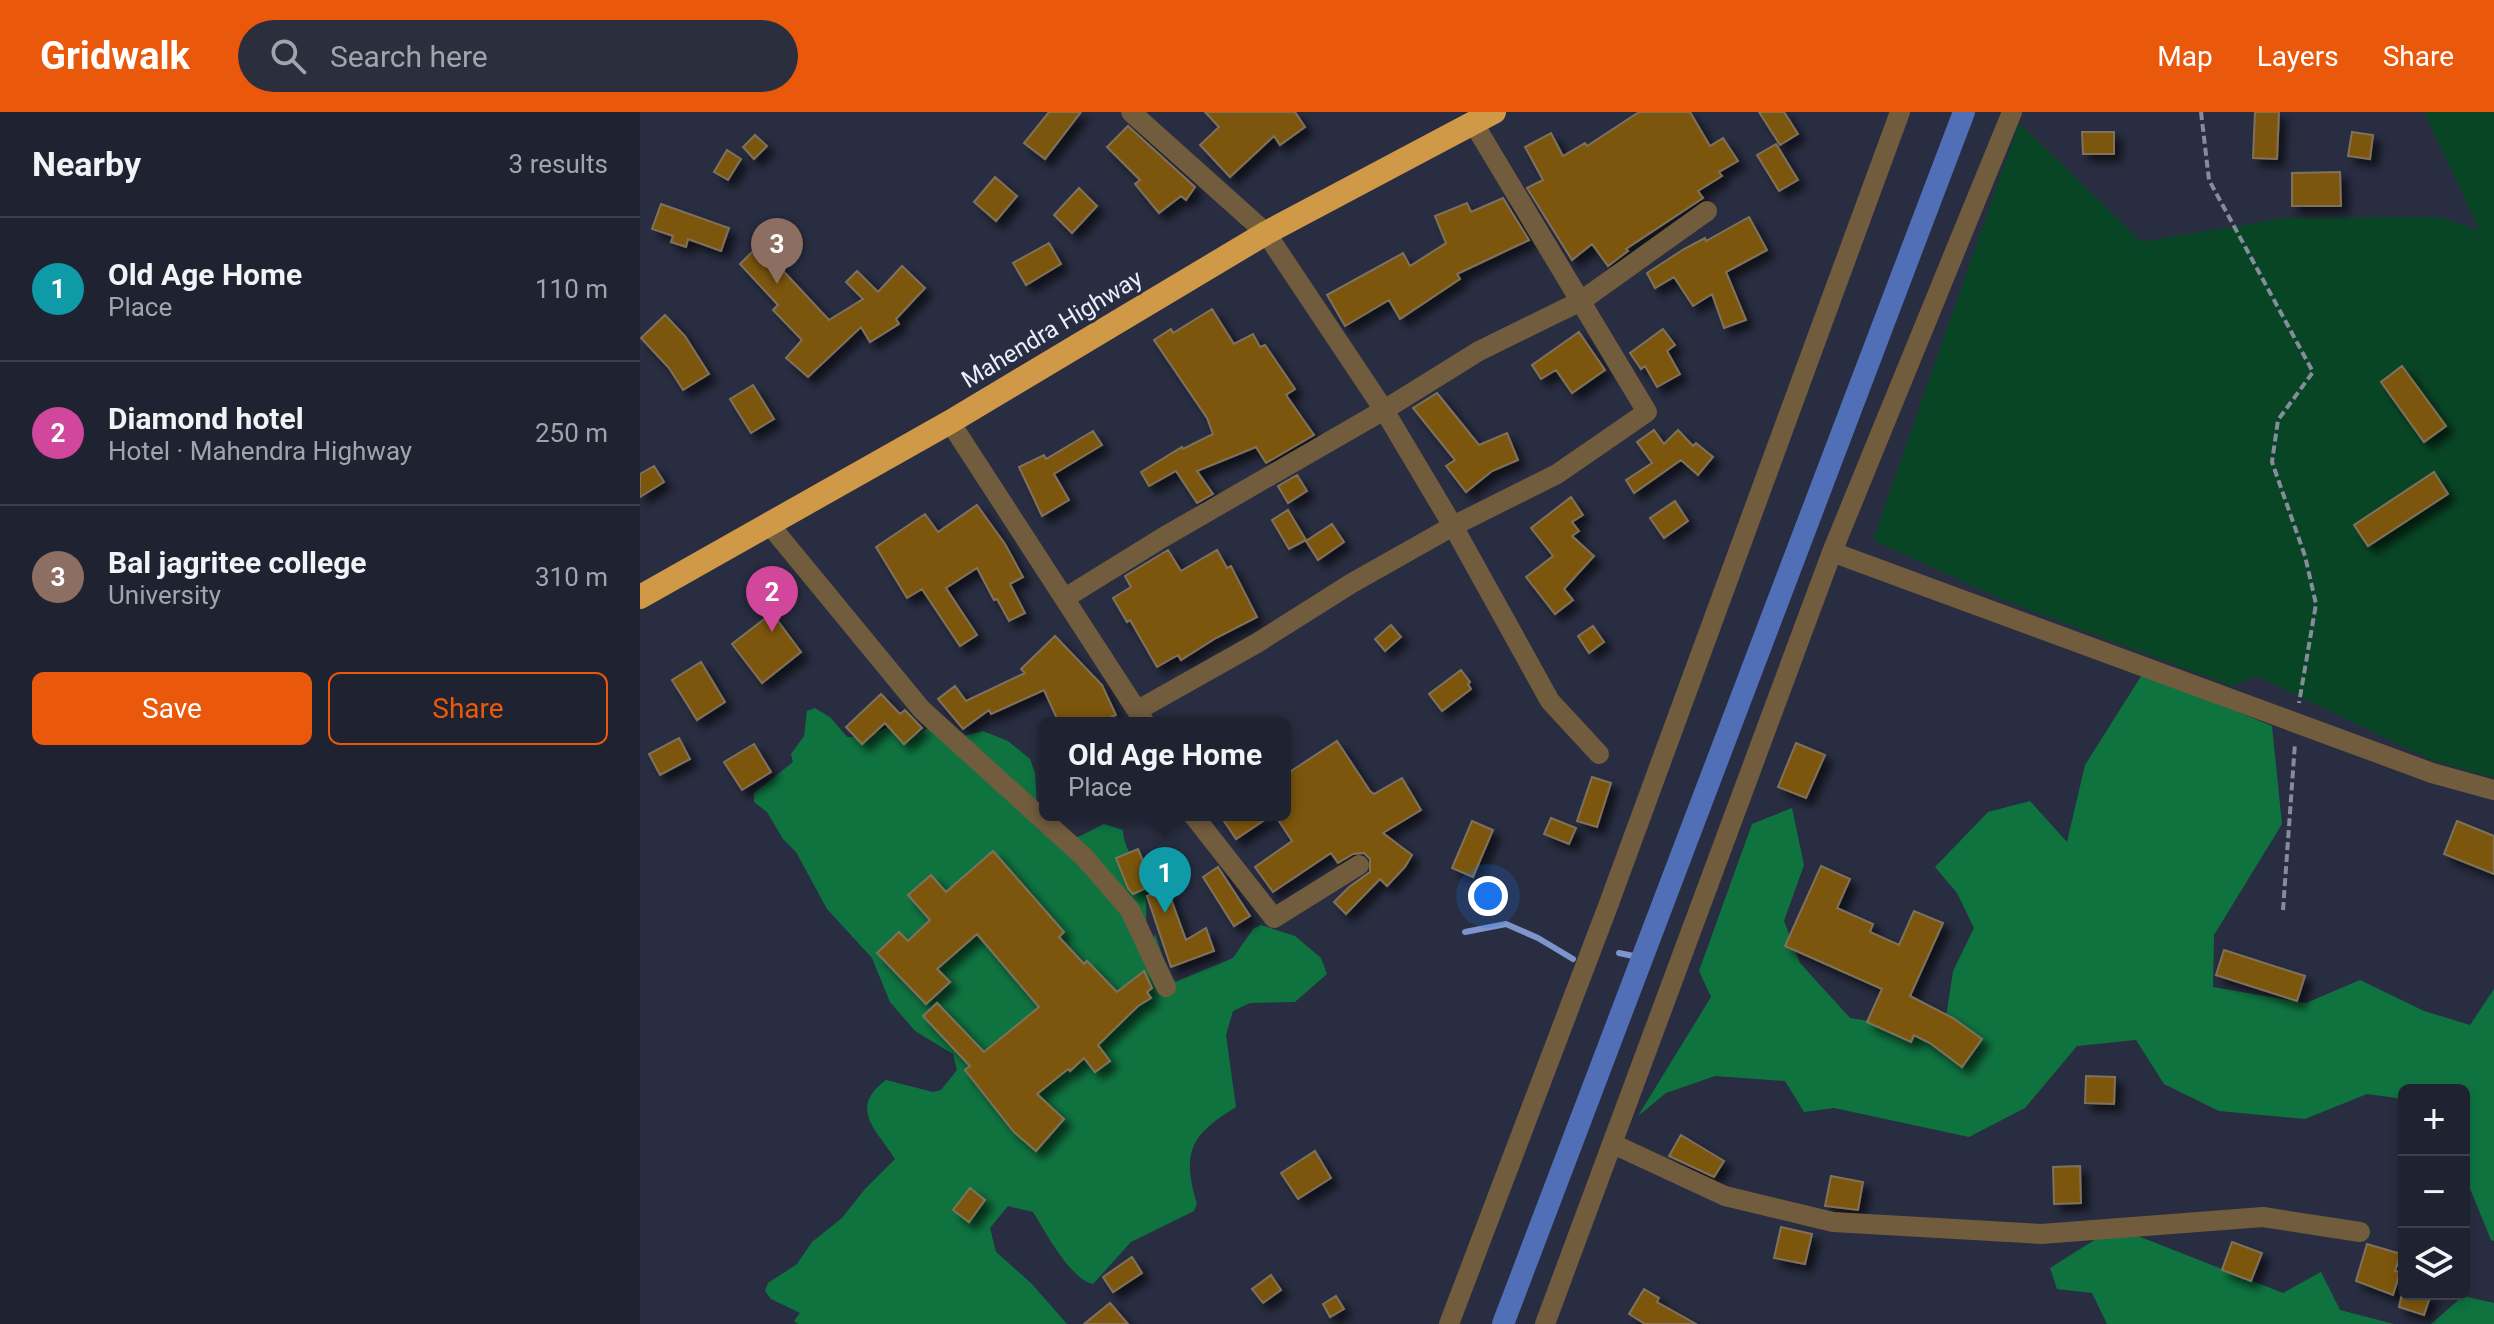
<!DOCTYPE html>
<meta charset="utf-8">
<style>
body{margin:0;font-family:Roboto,sans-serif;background:#2b2f3d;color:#f1f3f6}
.controls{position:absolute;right:24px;bottom:24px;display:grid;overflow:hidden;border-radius:12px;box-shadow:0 4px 12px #0003}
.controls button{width:72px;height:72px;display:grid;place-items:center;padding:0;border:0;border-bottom:2px solid #3c3f4d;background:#1e2231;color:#f1f3f6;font:40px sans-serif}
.you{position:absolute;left:848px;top:784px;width:28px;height:28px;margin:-20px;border:6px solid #fff;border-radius:50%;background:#1a73e8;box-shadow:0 0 0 12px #1a73e833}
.badge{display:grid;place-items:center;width:52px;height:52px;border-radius:50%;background:#ea580c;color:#fff;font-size:26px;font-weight:700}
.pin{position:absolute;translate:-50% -66px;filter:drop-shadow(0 2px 4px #0008)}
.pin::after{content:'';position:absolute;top:42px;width:28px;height:24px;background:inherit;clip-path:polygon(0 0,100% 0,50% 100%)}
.popup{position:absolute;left:399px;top:605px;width:252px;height:104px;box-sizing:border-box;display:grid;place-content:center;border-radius:12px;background:#1e2231;filter:drop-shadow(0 2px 6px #0005);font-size:26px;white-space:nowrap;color:#a1a4ab}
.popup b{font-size:30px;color:#f1f3f6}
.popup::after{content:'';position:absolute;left:50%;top:100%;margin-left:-16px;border:16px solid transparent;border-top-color:#1e2231}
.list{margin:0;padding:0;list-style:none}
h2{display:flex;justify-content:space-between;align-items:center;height:104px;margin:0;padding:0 32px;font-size:34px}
h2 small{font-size:26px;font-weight:400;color:#a1a4ab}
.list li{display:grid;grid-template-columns:52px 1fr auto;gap:24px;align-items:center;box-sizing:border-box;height:144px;padding:0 32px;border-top:2px solid #3c3f4d}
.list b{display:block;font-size:30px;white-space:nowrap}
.list p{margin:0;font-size:26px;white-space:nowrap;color:#a1a4ab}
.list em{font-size:26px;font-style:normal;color:#a1a4ab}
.actions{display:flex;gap:16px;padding:24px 32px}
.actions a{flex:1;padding:18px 0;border:2px solid #ea580c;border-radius:12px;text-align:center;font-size:28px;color:#ea580c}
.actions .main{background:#ea580c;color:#fff}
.icon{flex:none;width:44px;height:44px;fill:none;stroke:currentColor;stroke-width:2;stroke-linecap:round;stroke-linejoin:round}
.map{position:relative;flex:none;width:1854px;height:1212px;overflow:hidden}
header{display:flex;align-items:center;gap:48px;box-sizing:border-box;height:112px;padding:0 40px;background:#ea580c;color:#fff}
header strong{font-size:38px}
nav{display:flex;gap:44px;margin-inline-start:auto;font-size:28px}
.search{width:560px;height:72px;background:#2b2f3d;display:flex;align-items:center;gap:20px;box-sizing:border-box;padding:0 28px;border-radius:44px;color:#a1a4ab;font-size:30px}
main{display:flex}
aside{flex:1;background:#1e2231}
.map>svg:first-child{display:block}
.green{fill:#084525}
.forest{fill:#0f7340}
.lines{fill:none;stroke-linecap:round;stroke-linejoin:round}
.stream{stroke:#7e95cb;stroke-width:6}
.canal{stroke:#506fb7;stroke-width:22}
.building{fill:#7c5611;stroke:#7f715c;stroke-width:2;filter:url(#shadow)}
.path{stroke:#878c9d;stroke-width:4;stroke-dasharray:8 4;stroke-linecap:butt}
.minor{stroke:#725c3e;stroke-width:20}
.highway{stroke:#cf9947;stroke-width:24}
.labels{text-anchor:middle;stroke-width:6;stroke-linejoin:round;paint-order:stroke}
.street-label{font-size:24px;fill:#e9eefb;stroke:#282d41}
</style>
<header>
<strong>Gridwalk</strong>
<div class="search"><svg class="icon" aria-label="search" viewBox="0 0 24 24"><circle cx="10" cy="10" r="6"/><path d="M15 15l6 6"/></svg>Search here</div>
<nav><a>Map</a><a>Layers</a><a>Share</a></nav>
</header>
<main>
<aside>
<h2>Nearby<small>3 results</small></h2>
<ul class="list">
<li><span class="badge" style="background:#0f9aa8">1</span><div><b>Old Age Home</b><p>Place</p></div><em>110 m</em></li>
<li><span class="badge" style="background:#d1479c">2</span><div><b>Diamond hotel</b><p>Hotel · Mahendra Highway</p></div><em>250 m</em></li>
<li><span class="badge" style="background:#8d6e63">3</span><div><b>Bal jagritee college</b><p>University</p></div><em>310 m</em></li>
</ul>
<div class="actions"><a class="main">Save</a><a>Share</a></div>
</aside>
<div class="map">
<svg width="1854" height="1212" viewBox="0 0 1854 1212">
<defs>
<filter id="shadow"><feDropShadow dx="7" dy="7" stdDeviation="4" flood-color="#0009"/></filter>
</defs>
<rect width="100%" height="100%" fill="#282d41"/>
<!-- green -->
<path class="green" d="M 1784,0 L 1854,0 L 1854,666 L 1793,649 L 1617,564 L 1592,574 L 1365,489 L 1233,428 L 1379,11 L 1502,130 L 1644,106 L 1801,105 L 1840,119 Z"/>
<!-- forest -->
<path class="forest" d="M 1503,561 L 1632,614 L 1642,712 L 1574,823 L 1573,875 L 1666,891 L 1720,868 L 1784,899 L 1830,913 L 1854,877 L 1854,1129 L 1851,1128 L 1824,1062 L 1824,978 L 1764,978 L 1764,987 L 1727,982 L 1665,1007 L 1579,999 L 1524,972 L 1496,928 L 1437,934 L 1385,996 L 1329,1025 L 1194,996 L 1164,1000 L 1145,969 L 1075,964 L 1026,981 L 998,1004 L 1071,885 L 1059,859 L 1112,712 L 1152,696 L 1164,753 L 1144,809 L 1160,851 L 1210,906 L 1255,913 L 1295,927 L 1307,899 L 1313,859 L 1334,816 L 1317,781 L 1295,755 L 1348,700 L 1390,689 L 1427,730 L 1445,653 Z
M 175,596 L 191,606 L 207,625 L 226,625 L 250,614 L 270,626 L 299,610 L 315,626 L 343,619 L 368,629 L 390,647 L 395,661 L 397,695 L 422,720 L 438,725 L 464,712 L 483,718 C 484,736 492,743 500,759 C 509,777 506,812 505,831 L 513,832 L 515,821 L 525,852 L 535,870 L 593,846 L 613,817 L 621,813 L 655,824 L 681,846 L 687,862 L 655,890 L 610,891 L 593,899 L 586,923 L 596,995 C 551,1023 541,1039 557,1092 L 554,1099 L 491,1130 L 453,1172 C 430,1167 405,1119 393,1100 L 368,1094 L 350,1116 L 356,1140 L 391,1171 L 427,1212 L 158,1212 L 154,1209 L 160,1201 L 131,1187 L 125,1179 L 128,1171 L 157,1152 L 172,1130 L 202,1106 L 225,1077 L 255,1047 C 236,1017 208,996 246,968 L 293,980 L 301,978 L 317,958 L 313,942 L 275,919 L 250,890 L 232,846 L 187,797 L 156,740 L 143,727 L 127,700 L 114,690 L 114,681 L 153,650 L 151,642 L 164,624 L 167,599 Z
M 1475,1115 L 1643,1181 L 1681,1160 L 1700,1198 L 1754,1212 L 1467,1212 L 1452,1181 L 1417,1177 L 1410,1156 Z
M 1823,1184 L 1854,1191 L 1854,1212 L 1791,1212 Z"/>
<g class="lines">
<!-- stream -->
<path class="stream" d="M 825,820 L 866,812 L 898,826 L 933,847
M 979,841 L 1003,846"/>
<!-- canal -->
<path class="canal" d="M 863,1212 L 1324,0"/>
</g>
<!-- building -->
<path class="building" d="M 409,0 L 441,0 L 405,47 L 384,31 Z
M 565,0 L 655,0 L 665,15 L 640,33 L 634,24 L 590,65 L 560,33 L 579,15 Z
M 999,0 L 1050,0 L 1070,34 L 1083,26 L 1098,49 L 1079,60 L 1082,64 L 1058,79 L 1063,86 L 986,137 L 988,139 L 968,154 L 952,132 L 932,148 L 887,76 L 903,68 L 885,35 L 911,21 L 923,44 L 945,31 L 947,34 Z
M 1119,0 L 1144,0 L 1158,22 L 1140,33 Z
M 1615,0 L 1639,0 L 1637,47 L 1613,46 Z
M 488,14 L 555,75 L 546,88 L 541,84 L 519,101 L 495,72 L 500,68 L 467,35 Z
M 1442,20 L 1474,20 L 1474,42 L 1443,42 Z
M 1712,20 L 1733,23 L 1730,47 L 1708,44 Z
M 115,23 L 127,34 L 114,47 L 103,35 Z
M 1136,32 L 1158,68 L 1139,79 L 1117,43 Z
M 87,38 L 101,47 L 88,68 L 74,60 Z
M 1700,60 L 1701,94 L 1652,94 L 1652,61 Z
M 355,65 L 377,84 L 356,109 L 334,90 Z
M 439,76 L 457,94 L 432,121 L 414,103 Z
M 863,86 L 889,128 L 817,162 L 820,167 L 760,207 L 749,188 L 705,214 L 687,183 L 763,141 L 770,154 L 806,131 L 795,104 L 827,91 L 831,100 Z
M 21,92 L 89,116 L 81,139 L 48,127 L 46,135 L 31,130 L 33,124 L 12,117 Z
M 1109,105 L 1127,138 L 1086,160 L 1106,208 L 1084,216 L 1072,182 L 1053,194 L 1034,165 L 1015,176 L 1007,161 L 1044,137 L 1065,126 L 1066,129 Z
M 409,131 L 421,152 L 386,173 L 373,151 Z
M 119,133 L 189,208 L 223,187 L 206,170 L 217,159 L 238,180 L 262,154 L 285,176 L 256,207 L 259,212 L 230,230 L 221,215 L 168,265 L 146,246 L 162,228 L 133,198 L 138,193 L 100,152 Z
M 572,197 L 594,232 L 613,222 L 620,235 L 625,233 L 655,277 L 646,283 L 674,323 L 626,351 L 616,335 L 557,359 L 573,382 L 557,391 L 536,359 L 509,374 L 501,360 L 542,335 L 543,337 L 573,322 L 567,306 L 514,228 L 531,217 L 533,221 Z
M 25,203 L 45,224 L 69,262 L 43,278 L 29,256 L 1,226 Z
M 1023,217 L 1035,233 L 1027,239 L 1040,262 L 1017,275 L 1005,254 L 1001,257 L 990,241 Z
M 939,220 L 965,258 L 932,281 L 916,258 L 901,267 L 892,253 Z
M 1762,254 L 1806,314 L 1784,330 L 1741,270 Z
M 113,273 L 134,307 L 111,321 L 90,287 Z
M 797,281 L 839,333 L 867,321 L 878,348 L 852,359 L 826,380 L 806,354 L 815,348 L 773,296 Z
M 1014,318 L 1024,332 L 1038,318 L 1053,334 L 1056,331 L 1073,345 L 1058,363 L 1041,348 L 994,381 L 986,368 L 1012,351 L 997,330 Z
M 453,319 L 462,333 L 414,362 L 429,388 L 402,404 L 379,355 L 404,343 L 406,347 Z
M 14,354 L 24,370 L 0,385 L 0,362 Z
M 1794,360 L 1808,382 L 1728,434 L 1714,413 Z
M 657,363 L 667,379 L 648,391 L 638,374 Z
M 931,385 L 943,403 L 932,410 L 939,419 L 932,424 L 954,444 L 924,477 L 933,488 L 915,502 L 886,465 L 913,444 L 891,416 Z
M 1035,389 L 1048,409 L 1024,426 L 1010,406 Z
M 337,393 L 365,432 L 383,465 L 370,472 L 385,501 L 369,509 L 357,487 L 354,488 L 337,456 L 306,476 L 337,523 L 320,534 L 282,477 L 267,486 L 236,435 L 285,402 L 298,420 Z
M 648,398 L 666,428 L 649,437 L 632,408 Z
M 692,412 L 704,430 L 678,448 L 666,429 Z
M 528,438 L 541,459 L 577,438 L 587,456 L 591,454 L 617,505 L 576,526 L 541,548 L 538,543 L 517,555 L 490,508 L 487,510 L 473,486 L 491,475 L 485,464 Z
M 132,501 L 161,540 L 122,571 L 92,532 Z
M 751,513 L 761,525 L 745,539 L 735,527 Z
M 953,514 L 964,530 L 949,541 L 938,524 Z
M 415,524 L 462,573 L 476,603 L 458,611 L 419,611 L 404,578 L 351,602 L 349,598 L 323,617 L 298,587 L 315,574 L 326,589 L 385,561 L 381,557 Z
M 61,550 L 85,590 L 57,608 L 32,568 Z
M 821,558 L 830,570 L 828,572 L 831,577 L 802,599 L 789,582 Z
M 241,582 L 260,602 L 265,598 L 282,616 L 264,632 L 245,611 L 222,632 L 206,615 Z
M 39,626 L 50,647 L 20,663 L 9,642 Z
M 697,629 L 730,679 L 734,682 L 762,666 L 781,698 L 743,721 L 772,743 L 765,755 L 747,774 L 740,767 L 706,802 L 694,790 L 709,775 L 730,760 L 730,747 L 724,741 L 713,742 L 698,751 L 691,741 L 633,780 L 615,755 L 652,729 L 635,703 L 645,703 L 645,663 Z
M 1156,631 L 1185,643 L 1166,686 L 1138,675 Z
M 114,632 L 131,660 L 102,678 L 84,650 Z
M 952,665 L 971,671 L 957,715 L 937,709 Z
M 580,703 L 632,703 L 596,727 Z
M 911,706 L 936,716 L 929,732 L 904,722 Z
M 832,709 L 853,718 L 833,765 L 812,756 Z
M 1817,709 L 1854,724 L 1854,762 L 1804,742 Z
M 498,737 L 513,773 L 493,782 L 488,776 L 476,746 Z
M 353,739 L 424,820 L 419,825 L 444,852 L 447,849 L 477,880 L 504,859 L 512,876 L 507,880 L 511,886 L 498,894 L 458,933 L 470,949 L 455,960 L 444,946 L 430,959 L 428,957 L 397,982 L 424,1007 L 396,1039 L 374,1020 L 325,958 L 330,954 L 283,904 L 297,891 L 344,940 L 399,895 L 337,822 L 297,857 L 310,870 L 286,892 L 237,841 L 259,820 L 268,829 L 290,808 L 268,783 L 291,763 L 306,780 Z
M 1181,754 L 1210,767 L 1197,796 L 1233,812 L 1230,820 L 1259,833 L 1274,799 L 1303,811 L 1270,884 L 1313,906 L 1342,927 L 1322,955 L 1290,931 L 1274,923 L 1271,930 L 1227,910 L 1242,877 L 1145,834 Z
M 578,755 L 610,804 L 594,814 L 563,765 Z
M 527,776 L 546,828 L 566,816 L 574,839 L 531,855 L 507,784 Z
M 1584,838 L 1665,864 L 1657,889 L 1576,863 Z
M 1446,964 L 1475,965 L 1474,992 L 1445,991 Z
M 1041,1023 L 1084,1049 L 1074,1065 L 1029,1044 Z
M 675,1039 L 691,1066 L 658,1087 L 641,1061 Z
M 1440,1054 L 1441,1091 L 1414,1092 L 1413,1055 Z
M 1191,1064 L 1223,1070 L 1218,1098 L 1185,1094 Z
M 330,1076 L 345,1088 L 329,1110 L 313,1098 Z
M 1141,1115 L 1172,1122 L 1165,1152 L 1134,1146 Z
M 1592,1130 L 1622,1141 L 1611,1169 L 1582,1158 Z
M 1727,1132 L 1761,1142 L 1755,1159 L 1760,1160 L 1753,1183 L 1716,1169 Z
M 492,1145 L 502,1161 L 473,1180 L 463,1165 Z
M 631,1163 L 641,1178 L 623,1191 L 612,1177 Z
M 1004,1177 L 1019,1186 L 1017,1190 L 1056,1212 L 1005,1212 L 989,1202 Z
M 1762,1182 L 1791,1182 L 1784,1203 L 1759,1195 Z
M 696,1184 L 704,1197 L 690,1205 L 683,1192 Z
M 470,1191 L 488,1212 L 444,1212 Z"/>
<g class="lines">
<!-- path -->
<path class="path" d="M 1561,0 L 1569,68 L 1673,260 L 1638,308 L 1632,350 L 1665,444 L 1676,492 L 1659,591
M 1643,798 L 1655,631"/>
<!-- minor -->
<path class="minor" d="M 491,0 L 626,121 L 744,298 L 813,414 L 910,589 L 959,642
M 310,310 L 505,611
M 129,412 L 282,598 L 444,745 L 490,798 L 526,875
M 1192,440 L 1792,661 L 1854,678
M 425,486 L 522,426 L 744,298 L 839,239 L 941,189 L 1067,99
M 498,598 L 617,531 L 712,471 L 813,414 L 917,362 L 1007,300 L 834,12
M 553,703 L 634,806 L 719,753
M 973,1032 L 1085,1084 L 1193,1110 L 1401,1122 L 1623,1105 L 1720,1120
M 809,1212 L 968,794 L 1260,0
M 905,1212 L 1192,440 L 1372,0"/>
<!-- highway -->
<path class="highway" d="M 0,485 L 310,310 L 626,121 L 854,0"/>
</g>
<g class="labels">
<!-- street labels -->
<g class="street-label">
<text transform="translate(412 217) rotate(-31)" y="8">Mahendra Highway</text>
</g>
</g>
</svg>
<div class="controls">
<button>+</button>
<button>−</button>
<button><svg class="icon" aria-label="layers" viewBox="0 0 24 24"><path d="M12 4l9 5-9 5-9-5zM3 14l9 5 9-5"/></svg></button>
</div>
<div class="you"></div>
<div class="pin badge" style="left:525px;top:801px;background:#0f9aa8">1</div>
<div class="popup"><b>Old Age Home</b>Place</div>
<div class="pin badge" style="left:132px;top:520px;background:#d1479c">2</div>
<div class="pin badge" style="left:137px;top:172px;background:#8d6e63">3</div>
</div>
</main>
